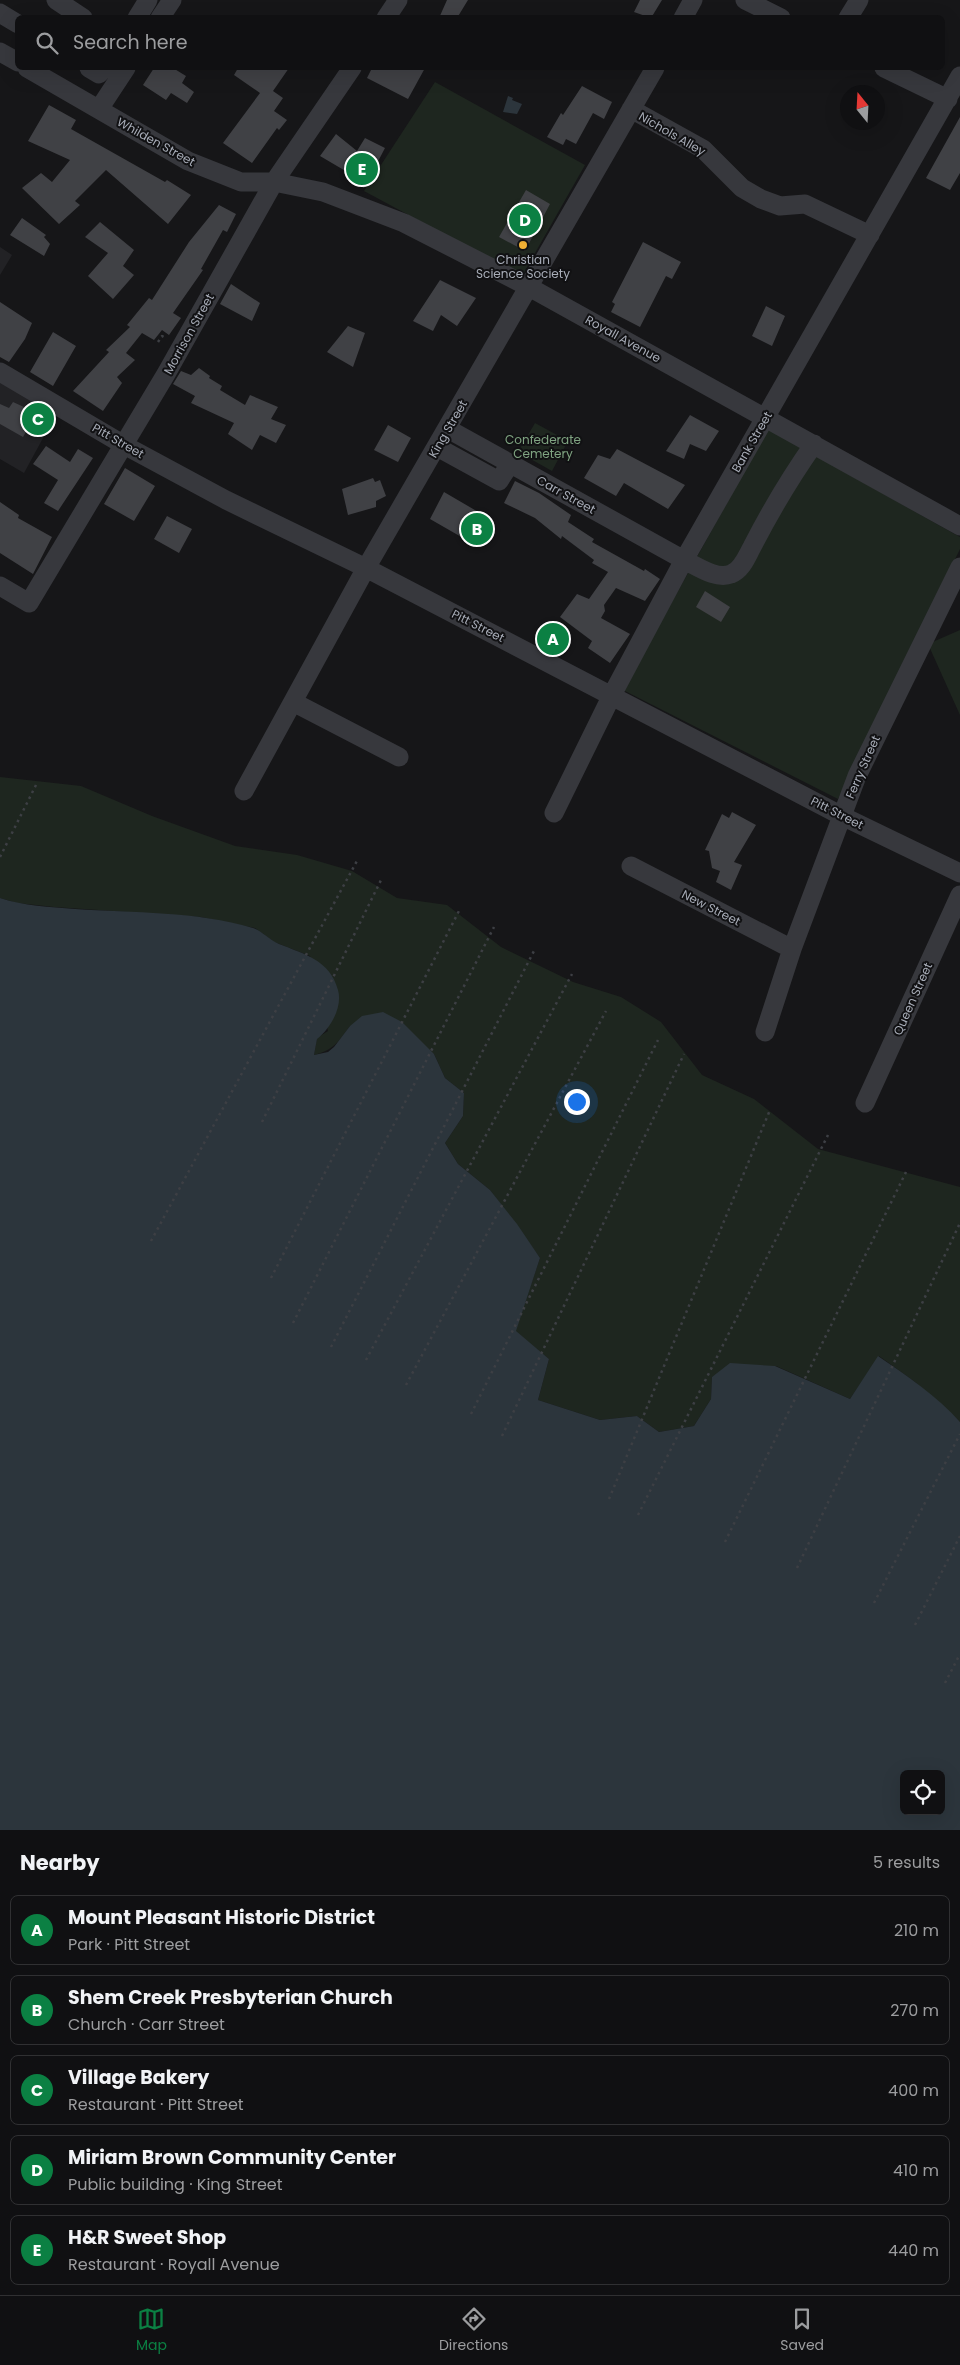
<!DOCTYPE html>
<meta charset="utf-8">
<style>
body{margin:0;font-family:Poppins,sans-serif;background:#1e1e20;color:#f1f3f6}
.controls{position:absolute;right:15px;bottom:15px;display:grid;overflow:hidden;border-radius:8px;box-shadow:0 5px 20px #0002}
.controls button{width:45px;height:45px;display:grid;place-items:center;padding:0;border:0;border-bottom:1px solid #303032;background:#101012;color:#f1f3f6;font:25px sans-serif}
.compass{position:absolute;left:840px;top:85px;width:45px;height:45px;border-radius:50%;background:#101012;box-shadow:0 5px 20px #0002;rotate:342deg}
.you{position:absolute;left:576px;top:1101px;width:18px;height:18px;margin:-12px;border:4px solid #fff;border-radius:50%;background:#1a73e8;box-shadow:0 0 0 8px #1a73e833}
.badge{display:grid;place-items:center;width:32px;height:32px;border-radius:50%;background:#0b8043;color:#fff;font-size:16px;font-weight:700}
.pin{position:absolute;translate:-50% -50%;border:2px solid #fff;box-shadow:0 1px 5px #0006}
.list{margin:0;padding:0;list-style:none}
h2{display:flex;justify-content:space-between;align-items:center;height:65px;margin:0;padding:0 20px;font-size:21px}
h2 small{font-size:16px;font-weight:400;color:#9c9d9f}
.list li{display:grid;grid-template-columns:32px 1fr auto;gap:15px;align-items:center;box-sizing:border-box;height:70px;margin:0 10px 10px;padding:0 10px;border:1px solid #303032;border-radius:8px}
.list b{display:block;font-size:19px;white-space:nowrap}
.list p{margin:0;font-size:16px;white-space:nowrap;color:#9c9d9f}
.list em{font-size:16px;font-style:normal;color:#9c9d9f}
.icon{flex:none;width:28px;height:28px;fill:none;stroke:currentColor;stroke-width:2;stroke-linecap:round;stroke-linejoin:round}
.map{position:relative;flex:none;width:960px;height:1830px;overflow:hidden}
.search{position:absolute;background:#101012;box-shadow:0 5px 20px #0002;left:15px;right:15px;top:15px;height:55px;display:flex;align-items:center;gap:12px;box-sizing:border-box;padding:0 18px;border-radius:8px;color:#9c9d9f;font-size:19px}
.sheet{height:465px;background:#101012}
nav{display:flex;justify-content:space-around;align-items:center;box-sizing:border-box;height:70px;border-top:1px solid #303032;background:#101012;font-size:14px;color:#9c9d9f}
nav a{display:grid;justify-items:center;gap:2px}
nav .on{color:#0b8043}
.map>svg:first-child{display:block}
.built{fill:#222225}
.green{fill:#1e261f}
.water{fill:#2c353c;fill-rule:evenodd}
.building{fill:#404145}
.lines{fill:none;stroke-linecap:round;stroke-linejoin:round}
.path{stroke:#3d3f44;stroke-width:2.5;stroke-dasharray:2.5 4;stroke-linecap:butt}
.minor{stroke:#37383d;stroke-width:19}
.poi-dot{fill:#f2b134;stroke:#111113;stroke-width:2}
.labels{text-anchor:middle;stroke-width:4;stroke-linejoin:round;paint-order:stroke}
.street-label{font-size:12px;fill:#a8adb8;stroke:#111113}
.poi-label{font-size:12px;fill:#a8adb8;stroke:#111113}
.park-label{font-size:12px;fill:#7fa381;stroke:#111113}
</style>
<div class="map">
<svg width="960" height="1830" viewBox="0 0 960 1830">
<rect width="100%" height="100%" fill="#161618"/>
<!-- built -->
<path class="built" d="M 0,247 L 12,255 L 0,275 Z
M 0,369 L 61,405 L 24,473 L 0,459 Z"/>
<!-- green -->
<path class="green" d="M 435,82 L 585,165 L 522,276 L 364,191 Z
M 535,423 L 568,441 L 552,471 L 518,452 Z
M 768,429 L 960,537 L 960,549 L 838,799 L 623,690 Z
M 960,630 L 960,715 L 928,644 Z
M 0,777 L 81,786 L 152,816 L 235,846 L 297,855 L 352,871 L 397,898 L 447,905 L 501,947 L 573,982 L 621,997 L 661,1022 L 702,1075 L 754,1099 L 818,1149 L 960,1187 L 960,1422 L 915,1382 L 879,1356 L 850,1399 L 776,1366 L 712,1377 L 711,1399 L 694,1426 L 659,1432 L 637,1416 L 600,1420 L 538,1400 L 549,1359 L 515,1332 L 540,1258 L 490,1190 L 458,1164 L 445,1143 L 463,1116 L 464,1093 L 445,1078 L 434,1054 L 350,1026 C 338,1042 334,1050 314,1055 L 317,1038 L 328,1031 L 310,956 L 274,942 L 255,928 L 201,917 L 54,907 L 17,903 L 0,898 Z"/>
<!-- water -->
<path class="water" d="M 508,96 L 513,98 L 512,100 L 522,104 L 517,114 L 503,112 Z
M 0,898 C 24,906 50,907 75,909 C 134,913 196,911 253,928 C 262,931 269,940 279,944 C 304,954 330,960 338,990 C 343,1007 330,1029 317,1039 L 314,1055 L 328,1052 L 334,1047 L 350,1026 L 362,1016 L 383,1012 L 402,1022 L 434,1054 L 445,1078 L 464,1093 L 463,1116 L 445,1143 L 458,1164 L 490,1190 L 517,1224 L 540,1258 L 516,1331 L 549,1359 L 538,1400 L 600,1420 L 637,1416 L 659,1432 L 694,1426 L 711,1399 L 712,1377 L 730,1363 L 775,1366 L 850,1399 L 878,1356 C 907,1376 937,1396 960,1422 L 960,1830 L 0,1830 ZM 904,1774 L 941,1774 L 941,1811 L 904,1811 Z"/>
<!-- building -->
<path class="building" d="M 447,0 L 468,0 L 457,18 L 439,18 Z
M 640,0 L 662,0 L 651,18 L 634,12 Z
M 154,68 L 173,68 L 186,76 L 182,83 L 194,92 L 187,103 L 171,93 L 166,100 L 143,85 Z
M 238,68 L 289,68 L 273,91 L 283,98 L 274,111 L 287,120 L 279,130 L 277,128 L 252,163 L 223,143 L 260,93 L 234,75 Z
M 372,68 L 425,68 L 408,99 L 367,78 Z
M 582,86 L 612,102 L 604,119 L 593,113 L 576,144 L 566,139 L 563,145 L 547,137 L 561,113 L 563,115 Z
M 49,105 L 76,120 L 71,129 L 165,182 L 167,180 L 191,195 L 168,224 L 106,170 L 75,201 L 80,205 L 59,224 L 22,188 L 41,173 L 52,182 L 70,160 L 28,141 Z
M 960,117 L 960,173 L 950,190 L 926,178 Z
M 336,134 L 357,151 L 365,138 L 385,148 L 364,188 L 351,181 L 354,176 L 320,156 Z
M 526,190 L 550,204 L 525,251 L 499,237 Z
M 219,205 L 236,214 L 227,232 L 223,230 L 201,269 L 203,270 L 173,313 L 181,318 L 169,335 L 162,330 L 154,340 L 142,333 L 126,353 L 135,360 L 117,377 L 122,383 L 103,411 L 73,391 L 109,352 L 106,350 L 130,327 L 127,325 L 149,298 L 152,300 L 189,242 Z
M 22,218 L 46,235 L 44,237 L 50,244 L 44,256 L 10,235 Z
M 100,222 L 134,250 L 123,266 L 134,275 L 113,299 L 88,276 L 108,253 L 85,237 Z
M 643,242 L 681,262 L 672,279 L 666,276 L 640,327 L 611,312 L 615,304 L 612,302 Z
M 440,280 L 476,298 L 457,326 L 441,315 L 433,331 L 413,321 Z
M 231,284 L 260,303 L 252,321 L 220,304 Z
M 0,302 L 32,323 L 25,339 L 9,362 L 0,357 Z
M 766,306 L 785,316 L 772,346 L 752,336 Z
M 348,326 L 365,333 L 353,367 L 327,352 Z
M 53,332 L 76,346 L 53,386 L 30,372 Z
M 199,368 L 210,376 L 209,378 L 222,386 L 220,390 L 245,405 L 250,395 L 278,407 L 271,419 L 286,425 L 276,443 L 260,435 L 252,450 L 228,434 L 234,423 L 191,403 L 195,396 L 173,384 L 181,371 L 191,375 Z
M 13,402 L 37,413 L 23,437 L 0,424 L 0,404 L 9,408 Z
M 690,415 L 719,431 L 706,451 L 690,444 L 684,459 L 666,451 Z
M 388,425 L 411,438 L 398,462 L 374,450 Z
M 46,446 L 70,462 L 78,449 L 93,458 L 58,511 L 44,503 L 58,480 L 33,464 Z
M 617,449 L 685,485 L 668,509 L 624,483 L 616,496 L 584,478 L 598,455 L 610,459 Z
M 125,468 L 155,486 L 134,521 L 104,504 Z
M 373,478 L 375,482 L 380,480 L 386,496 L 376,501 L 376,507 L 348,515 L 342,489 Z
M 515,481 L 539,493 L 571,515 L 568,522 L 594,539 L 592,542 L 644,571 L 645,569 L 660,579 L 645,601 L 616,588 L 604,605 L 605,611 L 601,618 L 630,634 L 610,663 L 588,648 L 592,641 L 560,617 L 577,594 L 589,599 L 608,572 L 592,563 L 594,560 L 562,536 L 561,539 L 535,518 L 504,503 Z
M 444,492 L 492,520 L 477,546 L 430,519 Z
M 0,502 L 19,515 L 18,518 L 52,537 L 33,574 L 0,553 Z
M 167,516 L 192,529 L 179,553 L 154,539 Z
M 705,591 L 730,607 L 721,622 L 696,607 Z
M 732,812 L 756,825 L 734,862 L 742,865 L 731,890 L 716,882 L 720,871 L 712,868 L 709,851 L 705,850 L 722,814 L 729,818 Z"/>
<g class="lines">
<!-- path -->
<path class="path" d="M 158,342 L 162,336 L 167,339
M 0,857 L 37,783
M 262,1122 L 382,878
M 151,1241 L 358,859
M 271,1278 L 460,909
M 293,1323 L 494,927
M 331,1347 L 535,949
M 366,1360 L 572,974
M 406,1385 L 606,1011
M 471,1414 L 658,1040
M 502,1436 L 684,1054
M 609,1499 L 770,1110
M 638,1515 L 828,1135
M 725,1542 L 906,1172
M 797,1568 L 960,1223
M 874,1603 L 960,1434
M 915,1625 L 960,1536
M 945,1683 L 960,1654"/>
<!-- minor -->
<path class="minor" d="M 56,0 L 83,18
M 745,0 L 781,18
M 0,13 L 18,24
M 137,18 L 148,0
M 160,18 L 172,0
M 386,18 L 398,0
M 683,18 L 693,0
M 848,18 L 859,0
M 0,52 L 18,62
M 27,68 L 188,161 L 241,182 L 274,182 L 323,192 L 404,223 L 529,287 L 960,526
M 89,68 L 99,74 L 104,68
M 884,68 L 948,99
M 99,109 L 126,68
M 631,109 L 703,149 L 742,188 L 761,199 L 780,206 L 805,204 L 870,235
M 0,372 L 124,445 L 226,500 L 366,568 L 842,816 L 960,873
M 448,429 L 684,560 C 697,566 716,580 731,574 C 742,570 747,556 752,547 C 771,510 790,478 814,444
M 437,447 L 499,481 L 510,464
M 0,586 L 29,603 L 166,374 L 274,182 L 352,68
M 293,702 L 399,757
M 244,791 L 366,568 L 655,68
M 554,813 L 612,695 L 684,560 L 960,76
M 631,866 L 792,949
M 765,1032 L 792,949 L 857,776 L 960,567
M 865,1103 L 960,895"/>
</g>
<!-- markers -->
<circle class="poi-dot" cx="523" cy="245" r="5"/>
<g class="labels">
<!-- street labels -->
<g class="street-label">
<text transform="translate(672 134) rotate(30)" y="4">Nichols Alley</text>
<text transform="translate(156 142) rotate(29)" y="4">Whilden Street</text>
<text transform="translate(189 334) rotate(-61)" y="4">Morrison Street</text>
<text transform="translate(623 339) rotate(29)" y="4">Royall Avenue</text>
<text transform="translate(448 429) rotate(-60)" y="4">King Street</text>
<text transform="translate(118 441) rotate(30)" y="4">Pitt Street</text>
<text transform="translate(752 442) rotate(-60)" y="4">Bank Street</text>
<text transform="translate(566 495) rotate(29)" y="4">Carr Street</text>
<text transform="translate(478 626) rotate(27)" y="4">Pitt Street</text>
<text transform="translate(863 767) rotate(-66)" y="4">Ferry Street</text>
<text transform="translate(837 813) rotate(27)" y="4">Pitt Street</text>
<text transform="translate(711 908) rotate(27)" y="4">New Street</text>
<text transform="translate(913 999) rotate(-66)" y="4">Queen Street</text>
</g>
<!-- poi labels -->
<g class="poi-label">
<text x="523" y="264">Christian<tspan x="523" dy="14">Science Society</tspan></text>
</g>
<!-- park labels -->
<g class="park-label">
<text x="543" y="444">Confederate<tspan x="543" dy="14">Cemetery</tspan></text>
</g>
</g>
</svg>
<div class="controls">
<button><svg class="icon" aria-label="locate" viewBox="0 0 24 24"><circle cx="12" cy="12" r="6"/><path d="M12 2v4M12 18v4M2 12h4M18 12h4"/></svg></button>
</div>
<svg class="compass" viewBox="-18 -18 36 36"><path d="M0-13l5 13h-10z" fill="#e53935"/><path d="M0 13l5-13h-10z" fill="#9c9d9f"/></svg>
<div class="you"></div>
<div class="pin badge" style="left:553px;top:639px">A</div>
<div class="pin badge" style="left:477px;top:529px">B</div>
<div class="pin badge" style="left:38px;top:419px">C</div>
<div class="pin badge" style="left:525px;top:220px">D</div>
<div class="pin badge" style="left:362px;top:169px">E</div>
<div class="search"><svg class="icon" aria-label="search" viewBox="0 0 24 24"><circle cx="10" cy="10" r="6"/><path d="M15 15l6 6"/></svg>Search here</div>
</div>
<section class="sheet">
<h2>Nearby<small>5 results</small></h2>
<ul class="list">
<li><span class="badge">A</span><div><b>Mount Pleasant Historic District</b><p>Park · Pitt Street</p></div><em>210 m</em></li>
<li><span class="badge">B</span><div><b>Shem Creek Presbyterian Church</b><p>Church · Carr Street</p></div><em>270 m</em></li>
<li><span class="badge">C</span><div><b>Village Bakery</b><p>Restaurant · Pitt Street</p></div><em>400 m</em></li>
<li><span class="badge">D</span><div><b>Miriam Brown Community Center</b><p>Public building · King Street</p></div><em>410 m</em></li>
<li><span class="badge">E</span><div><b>H&amp;R Sweet Shop</b><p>Restaurant · Royall Avenue</p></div><em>440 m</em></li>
</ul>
</section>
<nav>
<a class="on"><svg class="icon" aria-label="map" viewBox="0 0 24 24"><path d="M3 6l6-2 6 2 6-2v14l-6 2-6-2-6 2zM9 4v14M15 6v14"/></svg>Map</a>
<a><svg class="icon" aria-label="directions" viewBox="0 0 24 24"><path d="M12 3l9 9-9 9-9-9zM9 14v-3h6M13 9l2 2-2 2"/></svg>Directions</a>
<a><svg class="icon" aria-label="saved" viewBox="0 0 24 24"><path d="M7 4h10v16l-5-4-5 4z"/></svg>Saved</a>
</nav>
